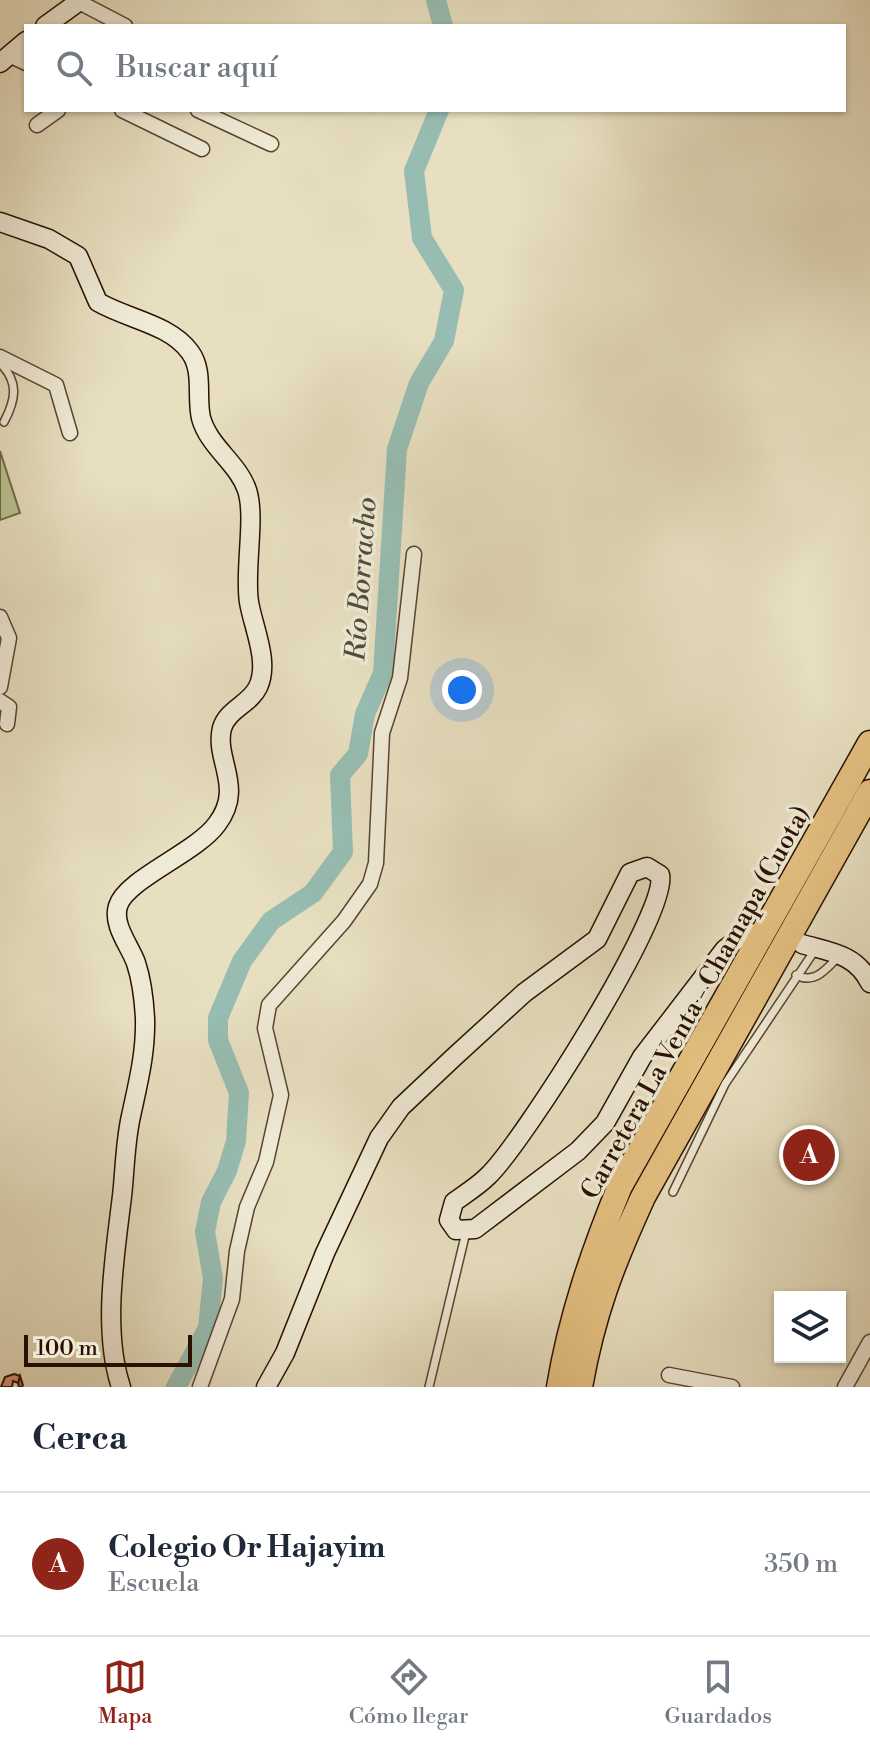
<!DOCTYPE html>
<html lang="es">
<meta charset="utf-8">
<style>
body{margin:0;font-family:"Libre Bodoni",serif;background:#f6f6f7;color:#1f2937}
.controls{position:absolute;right:24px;bottom:24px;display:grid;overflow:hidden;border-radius:0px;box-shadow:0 2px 6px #0004}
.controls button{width:72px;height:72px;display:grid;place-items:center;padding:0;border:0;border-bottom:2px solid #e0e1e3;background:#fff;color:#1f2937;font:40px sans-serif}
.scale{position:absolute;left:24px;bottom:20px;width:168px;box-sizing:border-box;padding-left:8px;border:4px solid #291101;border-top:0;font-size:22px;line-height:28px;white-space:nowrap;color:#291101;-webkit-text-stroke:6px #efead6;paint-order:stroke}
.you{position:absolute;left:462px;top:690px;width:28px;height:28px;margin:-20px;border:6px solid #fff;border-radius:50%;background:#1a73e8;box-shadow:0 0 0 12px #1a73e833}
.badge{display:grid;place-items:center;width:52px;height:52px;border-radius:50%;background:#8f2418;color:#fff;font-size:26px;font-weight:700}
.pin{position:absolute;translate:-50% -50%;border:4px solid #fff;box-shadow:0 2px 8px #0006}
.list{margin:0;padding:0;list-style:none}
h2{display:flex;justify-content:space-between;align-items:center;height:104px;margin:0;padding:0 32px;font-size:34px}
h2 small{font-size:26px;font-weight:400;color:#747a83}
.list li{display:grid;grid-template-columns:52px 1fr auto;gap:24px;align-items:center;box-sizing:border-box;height:144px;padding:0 32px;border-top:2px solid #e0e1e3}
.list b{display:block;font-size:30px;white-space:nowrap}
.list p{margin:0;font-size:26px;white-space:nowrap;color:#747a83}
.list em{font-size:26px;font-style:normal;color:#747a83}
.icon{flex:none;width:44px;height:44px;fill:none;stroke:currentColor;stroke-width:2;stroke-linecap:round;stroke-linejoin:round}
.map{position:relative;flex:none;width:870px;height:1387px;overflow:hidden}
.search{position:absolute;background:#fff;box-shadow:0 2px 6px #0004;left:24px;right:24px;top:24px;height:88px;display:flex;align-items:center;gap:20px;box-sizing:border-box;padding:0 28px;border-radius:0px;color:#747a83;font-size:30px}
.sheet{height:248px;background:#fff}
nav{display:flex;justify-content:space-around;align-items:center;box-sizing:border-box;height:112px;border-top:2px solid #e0e1e3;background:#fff;font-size:22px;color:#747a83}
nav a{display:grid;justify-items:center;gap:4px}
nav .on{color:#8f2418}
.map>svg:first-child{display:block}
.park{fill:#b9c190;stroke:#716948;stroke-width:2}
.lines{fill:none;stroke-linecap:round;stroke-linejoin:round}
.river{stroke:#97bdb2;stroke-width:20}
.service-casing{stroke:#584431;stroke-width:10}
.minor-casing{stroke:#584431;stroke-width:17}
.secondary-casing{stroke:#291101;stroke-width:21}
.motorway-casing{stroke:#291101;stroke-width:27}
.service{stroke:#efead6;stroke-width:7}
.minor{stroke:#efead6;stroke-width:14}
.secondary{stroke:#efead6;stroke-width:18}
.motorway{stroke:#e4c080;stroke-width:24}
.shaded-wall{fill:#966354;stroke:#291101;stroke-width:2}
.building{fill:#d68e78;stroke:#291101;stroke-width:2}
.labels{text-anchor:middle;stroke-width:7;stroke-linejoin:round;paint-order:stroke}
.street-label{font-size:26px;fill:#291101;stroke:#efead6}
.water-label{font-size:28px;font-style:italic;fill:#504d3f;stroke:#efead6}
</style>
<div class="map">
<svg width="870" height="1387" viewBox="0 0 870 1387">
<rect width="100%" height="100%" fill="#e7dfc0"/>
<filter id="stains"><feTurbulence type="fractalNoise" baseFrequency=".0025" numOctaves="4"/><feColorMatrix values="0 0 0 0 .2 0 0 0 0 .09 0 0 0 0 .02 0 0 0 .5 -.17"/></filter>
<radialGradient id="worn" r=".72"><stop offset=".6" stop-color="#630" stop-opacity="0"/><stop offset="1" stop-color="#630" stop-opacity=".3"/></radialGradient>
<!-- park -->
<path class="park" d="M 0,451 L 20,513 L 0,520 Z"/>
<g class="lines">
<!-- river -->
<path class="river" d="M 436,0 L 443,26
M 176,1387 L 208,1328 L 213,1278 L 205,1232 L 211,1202 L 227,1171 L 236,1141 L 239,1093 L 218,1040 L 218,1018 L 242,961 L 271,921 L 313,893 L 343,852 L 340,775 L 358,754 L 365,714 L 383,673 L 397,449 L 419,383 L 444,341 L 454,290 L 422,238 L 414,171 L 439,110"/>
<!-- service casing -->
<g class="service-casing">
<path id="service" d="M 0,363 C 19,382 16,399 4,422
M 796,975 C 815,985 826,969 839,956
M 673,1192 L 725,1084 L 815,950
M 429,1387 L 466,1232"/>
</g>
<!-- minor casing -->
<g class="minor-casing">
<path id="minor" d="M 79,2 L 125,26
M 9,55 L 26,63
M 122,110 L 202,149
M 198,110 L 271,144
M 37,125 L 58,110
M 0,357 L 56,385 L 70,433
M 0,617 L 9,638 L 0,687
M 0,701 L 9,707 L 7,724
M 669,1375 L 732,1387
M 200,1387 L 232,1299 L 237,1251 L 247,1207 L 266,1162 L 281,1095 L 265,1028 L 269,1005 L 344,921 L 370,884 L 376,863 L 382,733 L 400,678 L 414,554
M 845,1387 L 870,1342"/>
</g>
<!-- secondary casing -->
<g class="secondary-casing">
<path id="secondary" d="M 45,26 L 81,0
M 0,63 L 26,41
M 0,222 L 49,239 L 78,256 L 98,302 C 127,319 170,324 190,352 C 204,371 196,396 201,418 C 209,447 238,463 247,490 C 256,517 244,570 249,602 C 253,627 270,662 258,687 C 250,704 228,709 222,728 C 214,760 245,787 217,824 C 196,853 126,879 118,906 C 112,925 130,946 136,963 C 142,981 144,1000 145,1018 C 146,1053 138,1083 131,1116 C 125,1142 125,1170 122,1196 C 115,1255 102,1330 121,1387
M 802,944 C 830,952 856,954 870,983
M 266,1387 L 285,1353 L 325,1253 L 379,1138 L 401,1107 L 453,1058 L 524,993 L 597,939 L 630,873 L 647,867 L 660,875 C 669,913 522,1144 488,1176 C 478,1186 465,1194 454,1202 L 449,1220 L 456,1230 L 475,1229 L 578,1151 L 605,1123 L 642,1057 L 725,949 L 743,935 L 758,933"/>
</g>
<!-- motorway casing -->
<g class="motorway-casing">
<path id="motorway" d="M 559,1387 C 571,1316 593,1252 620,1186 L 870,743
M 580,1387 C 593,1313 612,1265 643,1197 L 870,792"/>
</g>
<!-- service -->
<use href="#service" class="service"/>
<!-- minor -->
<use href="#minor" class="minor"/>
<!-- secondary -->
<use href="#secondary" class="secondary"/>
<!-- motorway -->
<use href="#motorway" class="motorway"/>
</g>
<!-- shaded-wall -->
<path class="shaded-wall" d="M 20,1376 L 23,1385 L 22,1387 L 19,1387 L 18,1383 Z"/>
<!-- building -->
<path class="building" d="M 14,1374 L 20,1376 L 18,1383 L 13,1381 L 12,1387 L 1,1387 L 5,1377 Z"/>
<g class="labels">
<!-- street labels -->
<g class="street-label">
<text transform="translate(695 1002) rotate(-61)" y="9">Carretera La Venta - Chamapa (Cuota)</text>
</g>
<!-- water labels -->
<g class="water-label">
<text transform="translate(360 579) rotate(-86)" y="10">Río Borracho</text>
</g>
</g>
<rect width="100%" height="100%" filter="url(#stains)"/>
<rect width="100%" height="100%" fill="url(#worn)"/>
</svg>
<div class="controls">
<button><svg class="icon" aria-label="layers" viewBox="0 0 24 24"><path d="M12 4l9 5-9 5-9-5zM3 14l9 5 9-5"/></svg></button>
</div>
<div class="scale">100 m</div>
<div class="you"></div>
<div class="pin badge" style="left:809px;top:1155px">A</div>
<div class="search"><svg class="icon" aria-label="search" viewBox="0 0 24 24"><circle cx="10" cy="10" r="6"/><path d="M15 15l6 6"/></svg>Buscar aquí</div>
</div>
<section class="sheet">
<h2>Cerca<small></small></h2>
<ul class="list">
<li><span class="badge">A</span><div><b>Colegio Or Hajayim</b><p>Escuela</p></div><em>350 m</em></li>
</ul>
</section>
<nav>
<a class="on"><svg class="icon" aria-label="map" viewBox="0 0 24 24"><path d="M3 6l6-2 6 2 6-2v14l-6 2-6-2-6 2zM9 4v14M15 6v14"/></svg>Mapa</a>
<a><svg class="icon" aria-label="directions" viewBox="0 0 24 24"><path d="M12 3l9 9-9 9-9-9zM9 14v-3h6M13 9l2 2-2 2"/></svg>Cómo llegar</a>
<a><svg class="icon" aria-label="saved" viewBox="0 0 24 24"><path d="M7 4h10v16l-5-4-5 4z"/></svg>Guardados</a>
</nav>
